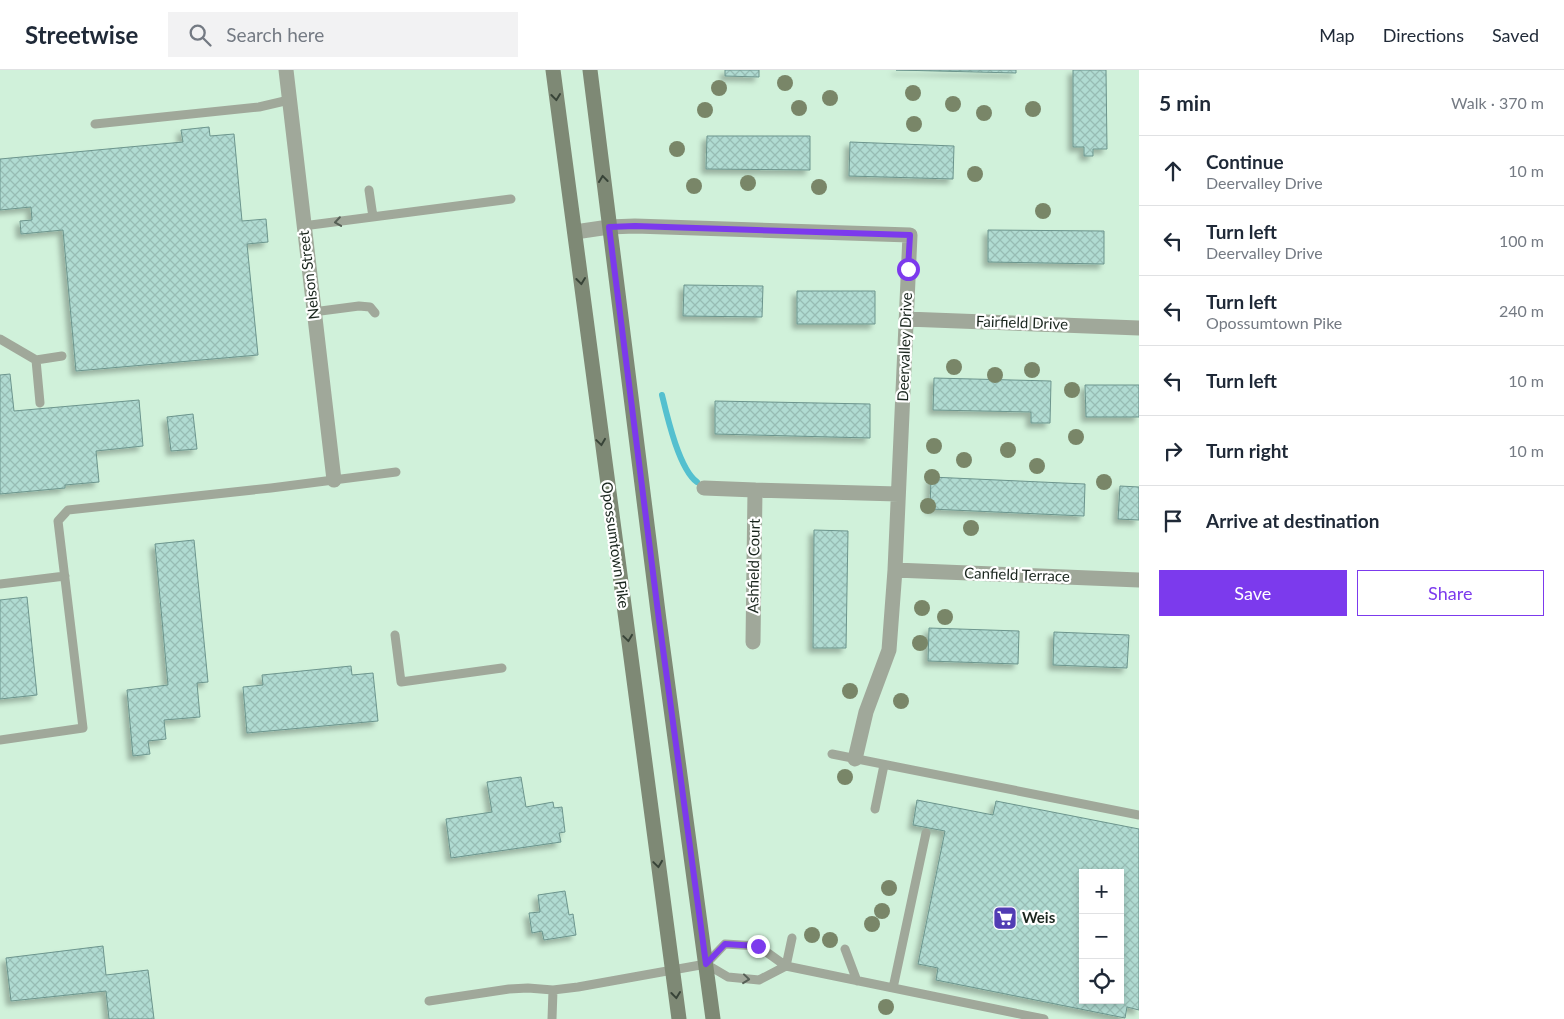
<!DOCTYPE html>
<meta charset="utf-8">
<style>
body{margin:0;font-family:Lato,sans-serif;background:#f2f2f3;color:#1f2937}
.controls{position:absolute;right:15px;bottom:15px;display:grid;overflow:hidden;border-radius:0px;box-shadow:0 2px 8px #0003}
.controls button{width:45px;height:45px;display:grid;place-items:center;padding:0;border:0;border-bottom:1px solid #e0e1e3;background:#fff;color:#1f2937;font:25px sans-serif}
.stop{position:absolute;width:15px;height:15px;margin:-11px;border:4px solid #7c3aed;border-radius:50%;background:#fff}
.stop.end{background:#7c3aed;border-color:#fff;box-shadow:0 1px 5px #0008}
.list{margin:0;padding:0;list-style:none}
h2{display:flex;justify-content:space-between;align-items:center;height:65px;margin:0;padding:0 20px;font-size:21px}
h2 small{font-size:16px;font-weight:400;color:#747a83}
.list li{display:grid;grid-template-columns:32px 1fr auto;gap:15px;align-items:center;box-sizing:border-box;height:70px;padding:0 20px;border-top:1px solid #e0e1e3}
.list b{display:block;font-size:19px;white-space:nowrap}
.list p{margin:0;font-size:16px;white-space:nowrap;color:#747a83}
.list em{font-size:16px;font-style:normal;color:#747a83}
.actions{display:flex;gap:10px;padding:15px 20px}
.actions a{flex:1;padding:11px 0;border:1px solid #7c3aed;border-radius:0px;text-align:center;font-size:18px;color:#7c3aed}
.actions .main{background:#7c3aed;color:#fff}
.icon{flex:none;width:28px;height:28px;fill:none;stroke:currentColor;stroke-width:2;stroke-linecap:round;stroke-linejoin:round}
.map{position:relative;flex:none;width:1139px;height:949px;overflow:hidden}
header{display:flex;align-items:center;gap:30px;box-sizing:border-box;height:70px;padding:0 25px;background:#fff;border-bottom:1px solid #e0e1e3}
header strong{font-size:24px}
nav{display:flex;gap:28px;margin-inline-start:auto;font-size:18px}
.search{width:350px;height:45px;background:#f2f2f3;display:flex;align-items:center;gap:12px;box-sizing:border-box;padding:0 18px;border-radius:0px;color:#747a83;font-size:19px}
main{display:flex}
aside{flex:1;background:#fff}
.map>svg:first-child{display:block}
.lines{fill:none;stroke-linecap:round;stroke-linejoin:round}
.stream{stroke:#54c0cf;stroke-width:6}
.building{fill:url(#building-cross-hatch);stroke:#6c958d;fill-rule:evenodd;filter:url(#shadow)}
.lane{stroke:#a0a89a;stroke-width:9}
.street{stroke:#a0a89a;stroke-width:15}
.secondary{stroke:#7e8975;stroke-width:15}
.tree{fill:#798668}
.oneway{stroke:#384438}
.oneway2{stroke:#566056}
.route{stroke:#7c3aed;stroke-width:6}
.labels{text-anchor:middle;stroke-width:4.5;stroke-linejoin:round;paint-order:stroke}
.street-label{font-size:15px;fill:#1a261e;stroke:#fff}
.poi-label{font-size:15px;font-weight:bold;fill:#1a261e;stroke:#fff;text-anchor:start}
</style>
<header>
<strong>Streetwise</strong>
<div class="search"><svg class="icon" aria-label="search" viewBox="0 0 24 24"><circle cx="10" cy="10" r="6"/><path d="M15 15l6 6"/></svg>Search here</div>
<nav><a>Map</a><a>Directions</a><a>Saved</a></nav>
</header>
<main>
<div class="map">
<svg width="1139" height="949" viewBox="0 0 1139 949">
<defs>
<pattern id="building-cross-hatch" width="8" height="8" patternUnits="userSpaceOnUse" patternTransform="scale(1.25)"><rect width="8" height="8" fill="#b0dbd2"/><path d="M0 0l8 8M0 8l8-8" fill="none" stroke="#97bcb4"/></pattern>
<filter id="shadow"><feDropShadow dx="-4.5" dy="4.5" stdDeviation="2.5" flood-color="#0004"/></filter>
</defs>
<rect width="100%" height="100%" fill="#d0f1da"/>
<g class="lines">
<!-- stream -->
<path class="stream" d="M 662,325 C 667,346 679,399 697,412"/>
</g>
<!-- building -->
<path class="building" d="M 725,0 L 759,0 L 759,7 L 725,6 Z
M 896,0 L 1016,0 L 1016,3 Z
M 1073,0 L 1106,0 L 1107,79 L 1093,79 L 1093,86 L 1084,86 L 1084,77 L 1073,77 Z
M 209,57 L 210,66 L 234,64 L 242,151 L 266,149 L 268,172 L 247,174 L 258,285 L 76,301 L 63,160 L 21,164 L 20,151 L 32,150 L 31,137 L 0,140 L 0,89 L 183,72 L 181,60 Z
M 707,66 L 810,66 L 810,100 L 706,99 Z
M 850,72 L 954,76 L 953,109 L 849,106 Z
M 988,160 L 1104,161 L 1104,194 L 988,192 Z
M 684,215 L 763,216 L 762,247 L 683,246 Z
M 797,221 L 875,221 L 875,254 L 797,254 Z
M 10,304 L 14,341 L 139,330 L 143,376 L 96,381 L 99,412 L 65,415 L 65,418 L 0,424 L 0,305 Z
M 934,308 L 1051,311 L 1050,353 L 1031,353 L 1031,342 L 933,340 Z
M 1085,315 L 1139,315 L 1139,347 L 1086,347 Z
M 715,331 L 870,334 L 870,368 L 715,364 Z
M 193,344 L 197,379 L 171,381 L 167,347 Z
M 931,407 L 1085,414 L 1084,446 L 930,439 Z
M 1120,416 L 1139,417 L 1139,450 L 1118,449 Z
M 814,460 L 848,461 L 846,578 L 813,578 Z
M 194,470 L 208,612 L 197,613 L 200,647 L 164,650 L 166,669 L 148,671 L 150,684 L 133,686 L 127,620 L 168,615 L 155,474 Z
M 27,527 L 37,625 L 0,629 L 0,530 Z
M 929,558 L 1019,561 L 1018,594 L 928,591 Z
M 1054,562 L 1129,565 L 1127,598 L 1053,595 Z
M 351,596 L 352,605 L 373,603 L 378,651 L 247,663 L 243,617 L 263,615 L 262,605 Z
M 521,707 L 526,737 L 553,732 L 554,738 L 562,737 L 565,762 L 559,763 L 561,772 L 451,788 L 446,749 L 492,742 L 487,712 Z
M 917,730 L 993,745 L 996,731 L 1139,759 L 1139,940 L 1127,937 L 1125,948 L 936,910 L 938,898 L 918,894 L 945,761 L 913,755 ZM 1083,803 L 1120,803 L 1120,930 L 1083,930 Z
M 565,821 L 569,845 L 573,844 L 576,865 L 544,870 L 542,861 L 532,863 L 529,843 L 540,842 L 538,825 Z
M 103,876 L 106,905 L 148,900 L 154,949 L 109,949 L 106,921 L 11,931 L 6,888 Z"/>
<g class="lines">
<!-- lane -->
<path class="lane" d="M 95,54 L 259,37 L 289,30
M 369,120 L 373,147
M 303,156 L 511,129
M 313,242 L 359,236 L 370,237 L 375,243
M 0,269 L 36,290 L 40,333
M 36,290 L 62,286
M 0,514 L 65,506
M 395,565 L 401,612 L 502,598
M 0,670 L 83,658 L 58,451 L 68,440 L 271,418 L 396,402
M 832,684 L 1139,745
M 875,739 L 884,695
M 845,879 L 857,911
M 706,894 L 728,907 L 759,910 L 786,896
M 786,896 L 792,868
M 893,918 L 926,763
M 429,931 L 509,919 L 528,918 L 553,920 L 578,917 L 706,894 L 725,874 L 758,876 L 786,896 L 1044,949
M 552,949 L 553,920"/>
<!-- street -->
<path class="street" d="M 286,0 L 334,410
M 575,162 L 609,157 L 635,156 L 910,165 L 895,500 L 889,580 L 866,642 L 855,689
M 906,249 L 1139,258
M 704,418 L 755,420
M 895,500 L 1139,510
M 753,572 L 755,420 L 898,424"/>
<!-- secondary -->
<path class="secondary" d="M 553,0 L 679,949
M 590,0 L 659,550 L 713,949"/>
</g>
<!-- trees -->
<g class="tree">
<circle cx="785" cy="13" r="8"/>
<circle cx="719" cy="18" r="8"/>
<circle cx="913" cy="23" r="8"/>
<circle cx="830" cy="28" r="8"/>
<circle cx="953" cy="34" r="8"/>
<circle cx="799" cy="38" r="8"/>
<circle cx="1033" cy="39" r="8"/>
<circle cx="705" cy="40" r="8"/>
<circle cx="984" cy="43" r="8"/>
<circle cx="914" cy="54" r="8"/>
<circle cx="677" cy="79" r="8"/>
<circle cx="975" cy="104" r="8"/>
<circle cx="748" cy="113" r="8"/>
<circle cx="694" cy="116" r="8"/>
<circle cx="819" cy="117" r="8"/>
<circle cx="1043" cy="141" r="8"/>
<circle cx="954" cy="297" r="8"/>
<circle cx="1032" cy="300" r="8"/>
<circle cx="995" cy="305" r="8"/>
<circle cx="1072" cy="320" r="8"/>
<circle cx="1076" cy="367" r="8"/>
<circle cx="934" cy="376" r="8"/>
<circle cx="1008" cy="380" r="8"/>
<circle cx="964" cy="390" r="8"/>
<circle cx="1037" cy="396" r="8"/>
<circle cx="932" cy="407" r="8"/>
<circle cx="1104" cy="412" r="8"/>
<circle cx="928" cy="436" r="8"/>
<circle cx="971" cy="458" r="8"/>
<circle cx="922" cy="538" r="8"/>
<circle cx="945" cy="547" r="8"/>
<circle cx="920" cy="573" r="8"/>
<circle cx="850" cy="621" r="8"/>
<circle cx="901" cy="631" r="8"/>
<circle cx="845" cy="707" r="8"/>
<circle cx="889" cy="818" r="8"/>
<circle cx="882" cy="841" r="8"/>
<circle cx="872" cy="854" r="8"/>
<circle cx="812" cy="865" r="8"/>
<circle cx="830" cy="870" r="8"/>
<circle cx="886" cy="937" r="8"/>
</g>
<!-- one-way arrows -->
<defs><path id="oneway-chevron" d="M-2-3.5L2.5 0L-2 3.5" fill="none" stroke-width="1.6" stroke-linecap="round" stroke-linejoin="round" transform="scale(1.25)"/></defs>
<g class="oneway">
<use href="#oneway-chevron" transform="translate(556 27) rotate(83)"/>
<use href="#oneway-chevron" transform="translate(603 109) rotate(-97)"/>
<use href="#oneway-chevron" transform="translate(581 211) rotate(83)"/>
<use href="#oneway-chevron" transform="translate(601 372) rotate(82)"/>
<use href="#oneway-chevron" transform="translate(628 568) rotate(82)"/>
<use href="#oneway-chevron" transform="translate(658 794) rotate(82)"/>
<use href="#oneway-chevron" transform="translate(676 925) rotate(83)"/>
</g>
<g class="oneway2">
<use href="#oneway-chevron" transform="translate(338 152) rotate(172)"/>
<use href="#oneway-chevron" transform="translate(746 909) rotate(6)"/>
</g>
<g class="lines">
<!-- route -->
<path class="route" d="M 758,876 L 725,874 L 706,894 L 659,550 L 609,157 L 635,156 L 910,165 L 908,199"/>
</g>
<!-- icons -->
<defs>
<g id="supermarket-square" transform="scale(1.25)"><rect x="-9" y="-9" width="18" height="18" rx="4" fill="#513cb4" stroke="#fff"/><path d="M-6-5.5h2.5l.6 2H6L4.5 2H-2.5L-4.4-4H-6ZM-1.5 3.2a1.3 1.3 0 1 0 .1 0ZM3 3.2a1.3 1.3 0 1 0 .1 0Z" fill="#fff"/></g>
</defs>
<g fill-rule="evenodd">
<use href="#supermarket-square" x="1005" y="848"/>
</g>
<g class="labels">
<!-- street labels -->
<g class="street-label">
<text transform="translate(309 205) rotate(-97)" y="5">Nelson Street</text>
<text transform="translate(1022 253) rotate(2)" y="5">Fairfield Drive</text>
<text transform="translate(905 277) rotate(-88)" y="5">Deervalley Drive</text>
<text transform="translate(615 475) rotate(82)" y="5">Opossumtown Pike</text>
<text transform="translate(754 496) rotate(-89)" y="5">Ashfield Court</text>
<text transform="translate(1017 505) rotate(2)" y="5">Canfield Terrace</text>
</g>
<!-- poi labels -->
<g class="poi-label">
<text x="1022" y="853">Weis</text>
</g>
</g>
</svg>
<div class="controls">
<button>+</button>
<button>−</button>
<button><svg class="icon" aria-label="locate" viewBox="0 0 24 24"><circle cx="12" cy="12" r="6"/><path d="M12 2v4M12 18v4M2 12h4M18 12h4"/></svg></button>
</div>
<div class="stop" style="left:908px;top:199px"></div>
<div class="stop end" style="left:758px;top:876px"></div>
</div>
<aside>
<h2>5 min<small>Walk · 370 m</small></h2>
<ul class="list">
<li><svg class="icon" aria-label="ahead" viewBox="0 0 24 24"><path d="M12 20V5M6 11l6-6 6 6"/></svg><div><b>Continue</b><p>Deervalley Drive</p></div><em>10 m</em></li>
<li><svg class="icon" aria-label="left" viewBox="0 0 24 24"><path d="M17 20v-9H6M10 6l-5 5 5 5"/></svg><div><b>Turn left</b><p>Deervalley Drive</p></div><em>100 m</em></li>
<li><svg class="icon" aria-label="left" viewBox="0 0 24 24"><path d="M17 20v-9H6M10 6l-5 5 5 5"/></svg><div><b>Turn left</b><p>Opossumtown Pike</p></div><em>240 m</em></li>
<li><svg class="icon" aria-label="left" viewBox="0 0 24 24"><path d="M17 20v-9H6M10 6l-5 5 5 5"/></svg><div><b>Turn left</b></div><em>10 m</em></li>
<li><svg class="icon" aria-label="right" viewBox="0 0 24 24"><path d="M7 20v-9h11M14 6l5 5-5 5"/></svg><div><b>Turn right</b></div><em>10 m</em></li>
<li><svg class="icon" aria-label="arrive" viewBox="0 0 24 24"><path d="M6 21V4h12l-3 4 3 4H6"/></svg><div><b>Arrive at destination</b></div></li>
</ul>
<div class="actions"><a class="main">Save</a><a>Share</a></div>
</aside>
</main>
